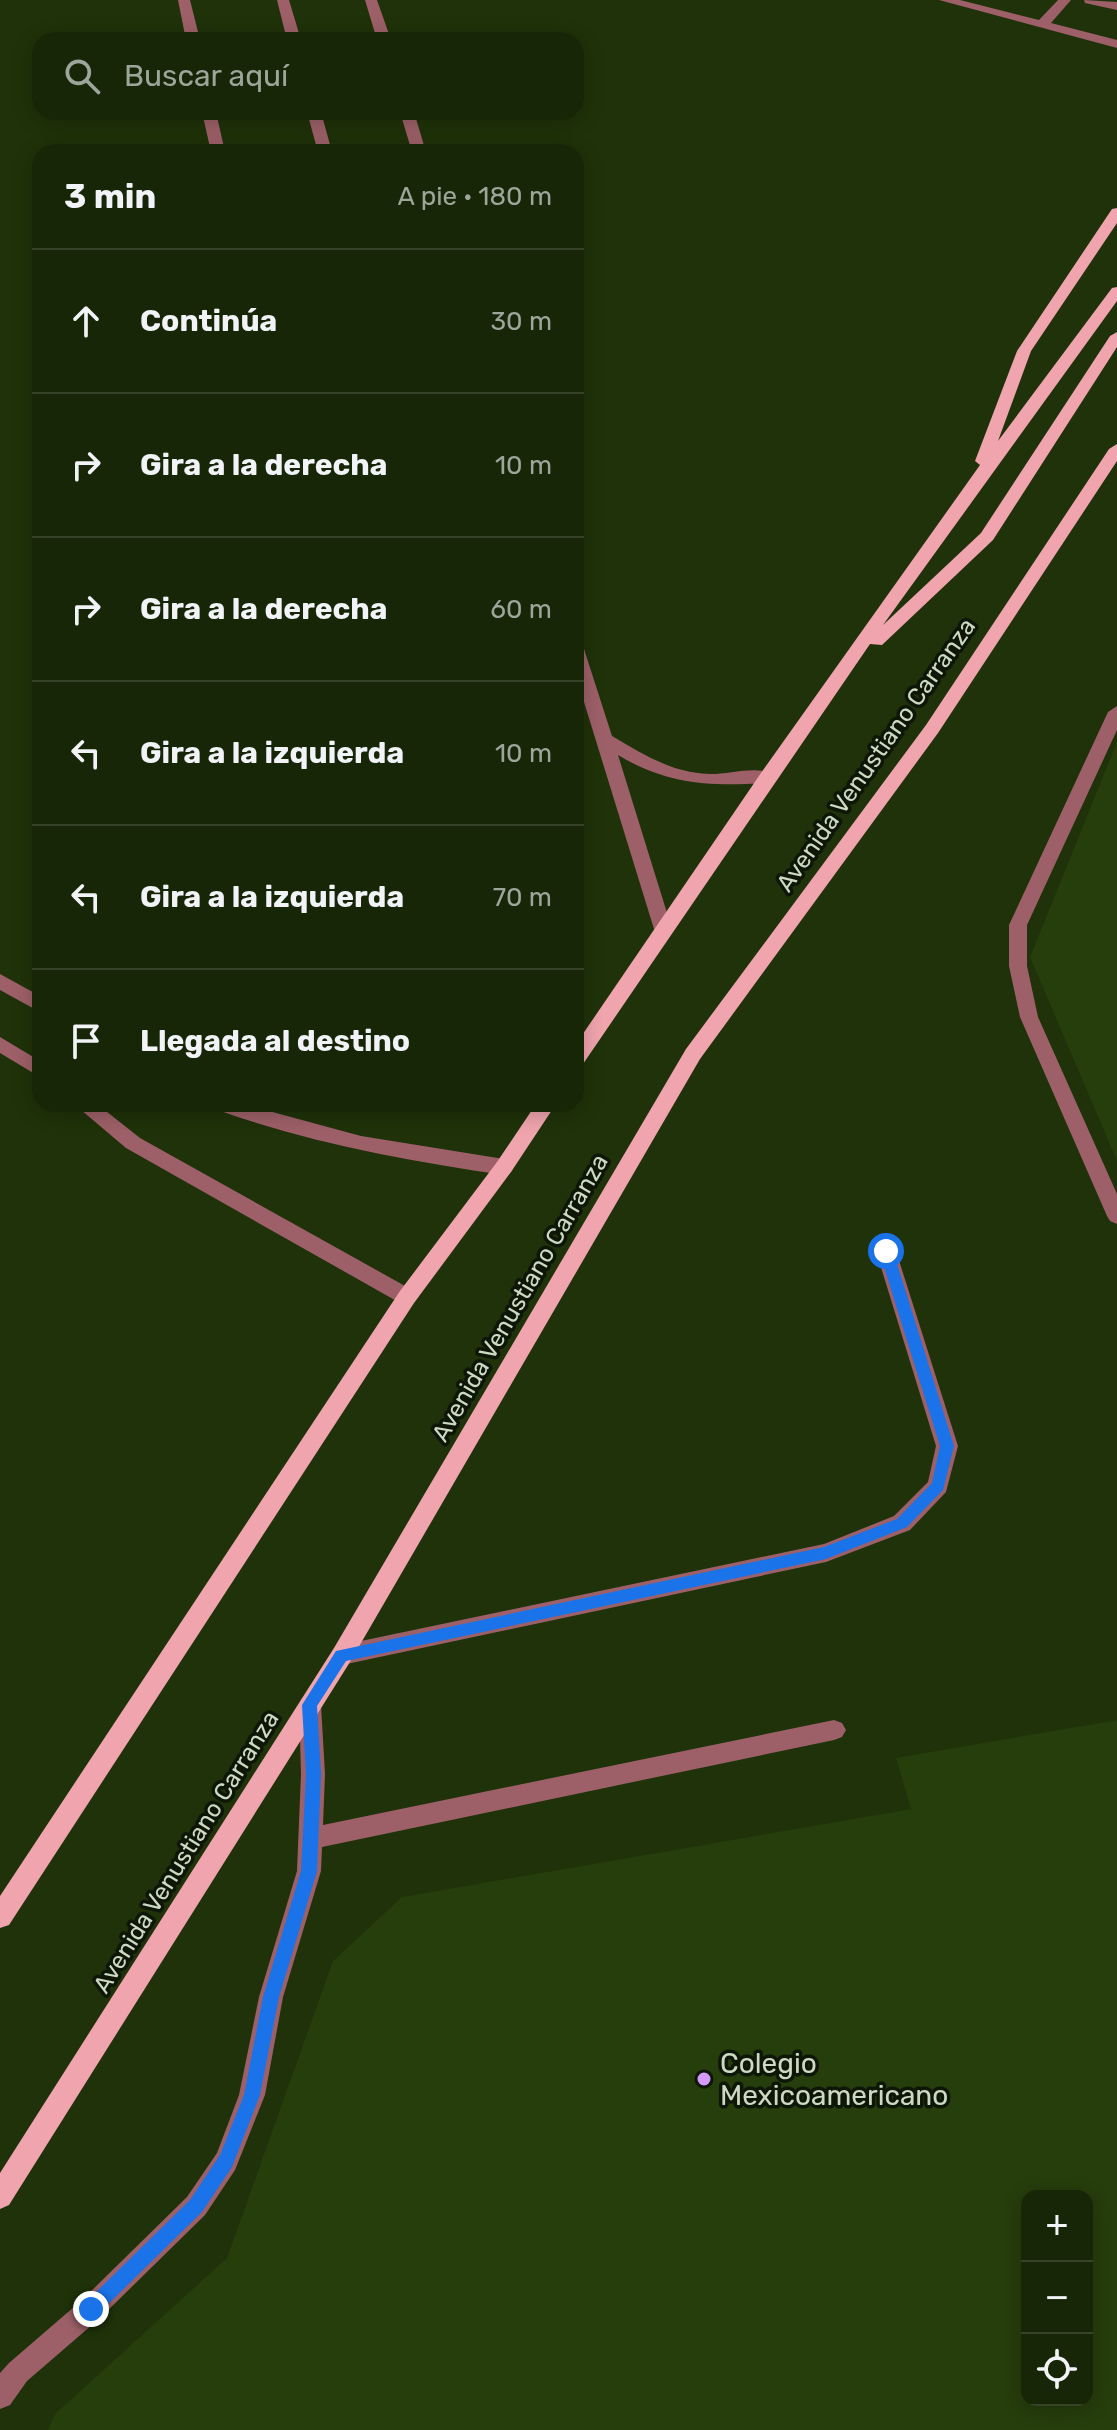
<!DOCTYPE html>
<html lang="es">
<meta charset="utf-8">
<style>
body{margin:0;font-family:Rubik,sans-serif;background:#202e11;color:#f1f3f6}
.controls{position:absolute;right:24px;bottom:24px;display:grid;overflow:hidden;border-radius:16px;box-shadow:0 4px 20px #0003}
.controls button{width:72px;height:72px;display:grid;place-items:center;padding:0;border:0;border-bottom:2px solid #364328;background:#172607;color:#f1f3f6;font:40px sans-serif}
.stop{position:absolute;width:24px;height:24px;margin:-18px;border:6px solid #1a73e8;border-radius:50%;background:#fff}
.stop.end{background:#1a73e8;border-color:#fff;box-shadow:0 2px 8px #0008}
.list{margin:0;padding:0;list-style:none}
h2{display:flex;justify-content:space-between;align-items:center;height:104px;margin:0;padding:0 32px;font-size:34px}
h2 small{font-size:26px;font-weight:400;color:#9ea59b}
.list li{display:grid;grid-template-columns:52px 1fr auto;gap:24px;align-items:center;box-sizing:border-box;height:144px;padding:0 32px;border-top:2px solid #364328}
.list b{display:block;font-size:30px;white-space:nowrap}
.list em{font-size:26px;font-style:normal;color:#9ea59b}
.icon{flex:none;width:44px;height:44px;fill:none;stroke:currentColor;stroke-width:2;stroke-linecap:round;stroke-linejoin:round}
.map{position:relative;flex:none;width:1117px;height:2430px;overflow:hidden}
.search{position:absolute;background:#172607;box-shadow:0 4px 20px #0003;left:32px;top:32px;width:552px;height:88px;display:flex;align-items:center;gap:20px;box-sizing:border-box;padding:0 28px;border-radius:24px;color:#9ea59b;font-size:30px}
.panel{position:absolute;background:#172607;box-shadow:0 4px 20px #0003;left:32px;top:144px;width:552px;height:968px;border-radius:24px}
.map>svg:first-child{display:block}
.built{fill:#263d0c;fill-rule:evenodd}
.lines{fill:none;stroke-linecap:round;stroke-linejoin:round}
.minor{fill:#9d6068;fill-rule:evenodd}
.major{fill:#f0a4ad;fill-rule:evenodd}
.route{fill:#1a73e8}
.poi-dot{fill:#d59bfa;stroke:#0e1707;stroke-width:3}
.labels{text-anchor:middle;stroke-width:7;stroke-linejoin:round;paint-order:stroke}
.street-label{font-size:24px;fill:#cddac3;stroke:#0e1707}
.near-poi-label{font-size:28px;fill:#cddac3;stroke:#0e1707;text-anchor:start}
</style>
<div class="map">
<svg width="1117" height="2430" viewBox="0 0 1117 2430">
<rect width="100%" height="100%" fill="#1f3209"/>
<!-- built -->
<path class="built" d="M 1117,742 L 1117,1161 L 1030,957 Z
M 1117,1720 L 1117,2430 L 48,2430 L 55,2414 L 227,2258 L 333,1961 L 402,1897 L 911,1809 L 896,1758 ZM 1027,2196 L 1087,2196 L 1087,2400 L 1027,2400 Z"/>
<g class="lines">
<!-- minor -->
<path class="minor" d="M 178,0 L 190,0 L 200,40 L 186,40 Z
M 277,0 L 289,0 L 301,40 L 287,40 Z
M 365,0 L 377,0 L 391,40 L 377,40 Z
M 939,0 L 960,0 L 1039,20 L 1058,0 L 1071,0 L 1051,23 L 1117,40 L 1117,48 Z
M 1084,0 L 1117,2 L 1117,10 L 1085,3 Z
M 202,112 L 216,112 L 225,152 L 211,152 Z
M 307,112 L 321,112 L 332,152 L 318,152 Z
M 400,112 L 414,112 L 426,152 L 412,152 Z
M 576,644 L 584,649 L 612,736 C 642,754 673,773 709,774 C 727,775 764,763 776,777 C 769,785 757,783 746,784 C 699,786 659,780 618,755 L 672,929 L 669,934 L 657,934 L 654,929 L 576,676 Z
M 1117,706 L 1117,730 L 1027,925 L 1027,966 L 1038,1017 L 1117,1194 L 1117,1224 L 1110,1221 L 1107,1216 L 1020,1017 L 1009,966 L 1009,925 L 1108,712 Z
M 0,974 L 40,996 L 40,1012 L 0,990 Z
M 0,1037 L 40,1061 L 40,1077 L 0,1053 Z
M 74,1104 L 97,1104 L 140,1138 L 414,1291 L 417,1297 L 414,1303 L 400,1303 L 126,1148 Z
M 212,1104 L 243,1104 L 361,1136 L 504,1159 L 511,1162 L 514,1167 L 511,1172 L 504,1175 C 405,1160 309,1143 215,1109 Z
M 886,1243 L 893,1245 L 896,1251 L 958,1446 L 946,1492 L 910,1530 L 826,1562 L 342,1665 L 334,1662 L 331,1655 L 334,1648 L 342,1645 L 824,1544 L 894,1516 L 928,1482 L 936,1446 L 876,1251 L 879,1245 Z
M 310,1695 L 318,1698 L 321,1705 L 325,1774 L 323,1825 L 834,1720 L 842,1723 L 846,1730 L 842,1737 L 834,1740 L 322,1847 L 321,1871 L 283,1997 L 265,2095 L 235,2170 L 205,2215 L 100,2318 L 27,2381 L 10,2405 L 0,2409 L 0,2373 L 9,2363 L 82,2300 L 187,2197 L 217,2153 L 239,2095 L 259,1997 L 297,1871 L 301,1774 L 299,1705 L 302,1698 Z"/>
<!-- major -->
<path class="major" d="M 1117,208 L 1117,223 L 1031,351 L 998,441 L 1112,288 L 1117,287 L 1117,301 L 883,625 L 981,533 L 1110,336 L 1117,332 L 1117,347 L 993,540 L 882,645 L 870,644 L 583,1064 L 576,1066 L 576,1044 L 761,773 L 980,465 L 975,461 L 1017,351 L 1112,209 Z
M 1117,444 L 1117,461 L 938,733 L 700,1059 L 350,1662 L 9,2205 L 0,2209 L 0,2173 L 334,1648 L 686,1049 L 926,725 L 1109,449 Z
M 536,1104 L 556,1104 L 511,1172 L 414,1303 L 9,1925 L 0,1928 L 0,1896 L 400,1291 L 497,1162 Z"/>
</g>
<!-- route -->
<path class="route" d="M 886,1246 L 893,1251 L 954,1446 L 943,1490 L 907,1527 L 826,1559 L 346,1661 L 317,1706 L 321,1774 L 317,1871 L 279,1997 L 260,2095 L 232,2167 L 202,2212 L 97,2315 L 91,2318 L 85,2315 L 82,2309 L 85,2303 L 190,2200 L 220,2155 L 244,2095 L 263,1997 L 301,1871 L 306,1774 L 302,1705 L 336,1651 L 824,1547 L 897,1519 L 932,1483 L 940,1446 L 879,1251 Z"/>
<!-- markers -->
<circle class="poi-dot" cx="704" cy="2079" r="8"/>
<g class="labels">
<!-- street labels -->
<g class="street-label">
<text transform="translate(876 755) rotate(-55)" y="8">Avenida Venustiano Carranza</text>
<text transform="translate(520 1298) rotate(-60)" y="8">Avenida Venustiano Carranza</text>
<text transform="translate(186 1852) rotate(-58)" y="8">Avenida Venustiano Carranza</text>
</g>
<!-- near-poi labels -->
<g class="near-poi-label">
<text x="720" y="2073">Colegio<tspan x="720" dy="32">Mexicoamericano</tspan></text>
</g>
</g>
</svg>
<div class="controls">
<button>+</button>
<button>−</button>
<button><svg class="icon" aria-label="locate" viewBox="0 0 24 24"><circle cx="12" cy="12" r="6"/><path d="M12 2v4M12 18v4M2 12h4M18 12h4"/></svg></button>
</div>
<div class="stop" style="left:886px;top:1251px"></div>
<div class="stop end" style="left:91px;top:2309px"></div>
<div class="search"><svg class="icon" aria-label="search" viewBox="0 0 24 24"><circle cx="10" cy="10" r="6"/><path d="M15 15l6 6"/></svg>Buscar aquí</div>
<section class="panel">
<h2>3 min<small>A pie · 180 m</small></h2>
<ul class="list">
<li><svg class="icon" aria-label="ahead" viewBox="0 0 24 24"><path d="M12 20V5M6 11l6-6 6 6"/></svg><div><b>Continúa</b></div><em>30 m</em></li>
<li><svg class="icon" aria-label="right" viewBox="0 0 24 24"><path d="M7 20v-9h11M14 6l5 5-5 5"/></svg><div><b>Gira a la derecha</b></div><em>10 m</em></li>
<li><svg class="icon" aria-label="right" viewBox="0 0 24 24"><path d="M7 20v-9h11M14 6l5 5-5 5"/></svg><div><b>Gira a la derecha</b></div><em>60 m</em></li>
<li><svg class="icon" aria-label="left" viewBox="0 0 24 24"><path d="M17 20v-9H6M10 6l-5 5 5 5"/></svg><div><b>Gira a la izquierda</b></div><em>10 m</em></li>
<li><svg class="icon" aria-label="left" viewBox="0 0 24 24"><path d="M17 20v-9H6M10 6l-5 5 5 5"/></svg><div><b>Gira a la izquierda</b></div><em>70 m</em></li>
<li><svg class="icon" aria-label="arrive" viewBox="0 0 24 24"><path d="M6 21V4h12l-3 4 3 4H6"/></svg><div><b>Llegada al destino</b></div></li>
</ul>
</section>
</div>
